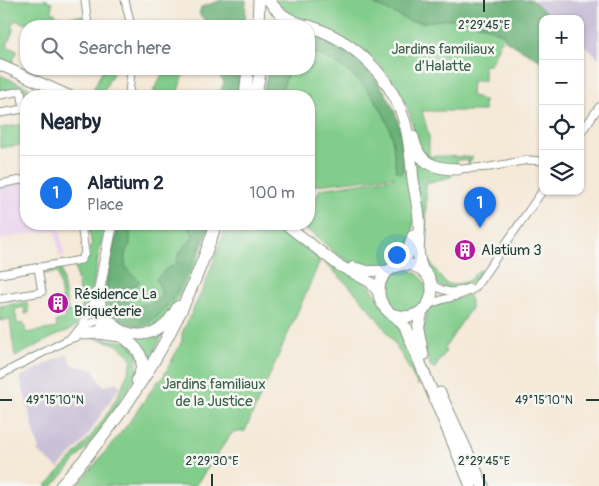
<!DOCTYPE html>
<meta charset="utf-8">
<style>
body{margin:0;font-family:Pangolin,sans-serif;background:#f2f2f3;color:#1f2937}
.controls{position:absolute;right:15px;top:15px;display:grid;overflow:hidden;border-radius:10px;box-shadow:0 1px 4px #0004}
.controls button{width:45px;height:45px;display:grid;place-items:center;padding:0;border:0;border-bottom:1px solid #e0e1e3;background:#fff;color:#1f2937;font:25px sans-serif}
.you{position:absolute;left:396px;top:254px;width:18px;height:18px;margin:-12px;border:4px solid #fff;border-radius:50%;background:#1a73e8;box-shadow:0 0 0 8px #1a73e833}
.badge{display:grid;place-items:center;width:32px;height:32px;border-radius:50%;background:#1a73e8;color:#fff;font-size:16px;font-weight:700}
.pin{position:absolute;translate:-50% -41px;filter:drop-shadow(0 1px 2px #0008)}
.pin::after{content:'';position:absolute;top:26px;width:18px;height:15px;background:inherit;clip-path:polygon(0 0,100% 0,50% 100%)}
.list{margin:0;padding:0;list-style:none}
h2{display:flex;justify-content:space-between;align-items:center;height:65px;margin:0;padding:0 20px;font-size:21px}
h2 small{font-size:16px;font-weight:400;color:#747a83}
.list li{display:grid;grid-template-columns:32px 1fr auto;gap:15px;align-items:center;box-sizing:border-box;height:75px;padding:0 20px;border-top:1px solid #e0e1e3}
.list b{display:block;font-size:19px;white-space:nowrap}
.list p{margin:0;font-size:16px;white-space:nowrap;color:#747a83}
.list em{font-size:16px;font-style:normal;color:#747a83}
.icon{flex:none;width:28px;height:28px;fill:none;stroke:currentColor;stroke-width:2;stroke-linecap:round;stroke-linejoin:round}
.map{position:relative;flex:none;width:599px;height:486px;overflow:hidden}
.search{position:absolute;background:#fff;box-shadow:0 1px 4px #0004;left:20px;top:20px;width:295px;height:55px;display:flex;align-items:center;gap:12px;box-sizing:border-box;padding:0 18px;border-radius:20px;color:#747a83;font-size:19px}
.panel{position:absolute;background:#fff;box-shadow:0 1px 4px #0004;left:20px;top:90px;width:295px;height:140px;border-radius:20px}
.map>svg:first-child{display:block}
.built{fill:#e9d2ed}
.industrial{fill:#c9bfd7}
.green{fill:#82cd8b;stroke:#508560}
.forest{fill:#69b077;stroke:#447656}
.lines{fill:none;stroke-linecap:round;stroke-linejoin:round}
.minor-casing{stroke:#8a9386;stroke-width:9}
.secondary-casing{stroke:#8a9386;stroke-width:12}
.primary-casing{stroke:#8a9386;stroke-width:13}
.trunk-casing{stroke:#8a9386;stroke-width:13}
.minor{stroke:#fff;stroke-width:7}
.secondary{stroke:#fff;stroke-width:10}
.primary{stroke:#fff;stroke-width:11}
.trunk{stroke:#fff;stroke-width:11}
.ticks{fill:none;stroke:#1f3d34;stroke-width:2}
.labels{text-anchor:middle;stroke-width:5;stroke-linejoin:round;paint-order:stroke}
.park-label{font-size:15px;fill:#38614a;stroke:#f6f6f2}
.poi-label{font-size:15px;fill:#1f3d34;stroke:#f6f6f2;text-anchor:start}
.ticks-label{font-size:12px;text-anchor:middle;fill:#1f3d34;stroke:#f6f6f2;stroke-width:5;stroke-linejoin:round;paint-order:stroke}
</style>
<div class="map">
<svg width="599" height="486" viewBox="0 0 599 486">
<rect width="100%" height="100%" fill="#f6f6f2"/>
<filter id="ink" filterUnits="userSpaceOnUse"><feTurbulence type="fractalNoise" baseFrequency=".02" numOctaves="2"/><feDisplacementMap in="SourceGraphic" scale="10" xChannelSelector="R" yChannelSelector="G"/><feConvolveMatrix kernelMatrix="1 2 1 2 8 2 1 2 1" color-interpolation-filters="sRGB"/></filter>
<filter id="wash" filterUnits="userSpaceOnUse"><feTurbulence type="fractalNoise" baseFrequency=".0096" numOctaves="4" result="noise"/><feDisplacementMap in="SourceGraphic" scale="20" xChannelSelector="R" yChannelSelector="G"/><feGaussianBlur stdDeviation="1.12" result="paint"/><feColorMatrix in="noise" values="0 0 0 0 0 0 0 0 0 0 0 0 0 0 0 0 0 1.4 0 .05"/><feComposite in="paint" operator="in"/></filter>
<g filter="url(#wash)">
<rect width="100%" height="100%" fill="#f5e9d8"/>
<!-- built -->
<path class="built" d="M 26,182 L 26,224 L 59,224 L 64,256 L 60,257 L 55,230 L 0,239 L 0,186 Z"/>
<!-- industrial -->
<path class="industrial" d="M 532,0 L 599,0 L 599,58 L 580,42 L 580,19 L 553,19 Z
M 67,354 L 73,365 L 93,369 L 101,384 L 106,386 L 116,382 L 120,386 L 84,441 L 58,468 L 37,451 L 39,449 L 20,377 Z"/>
<!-- green -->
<path class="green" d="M 0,0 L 48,0 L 49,2 L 52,2 L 52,13 L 55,13 L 56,16 L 60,16 L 60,18 L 82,16 L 83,26 L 33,26 L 15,20 L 12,27 L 14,28 L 7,46 L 17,51 L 12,64 L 0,59 Z
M 273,0 L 366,0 L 410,21 L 424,22 L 460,18 L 485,26 L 504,35 L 490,65 L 484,65 L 484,81 L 472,81 L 471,96 L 477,97 L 484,101 L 484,111 L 422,111 L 429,136 L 429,156 L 473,157 L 468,165 L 468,160 L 457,160 L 457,166 L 431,161 L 417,142 L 410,115 L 401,93 L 383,69 L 372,58 L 294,18 Z
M 309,51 C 316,54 324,56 330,60 C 357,73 383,104 391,133 C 394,145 394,159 396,171 L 403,171 L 400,129 L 403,130 C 408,163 424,226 404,256 C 402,259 396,262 392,264 C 390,266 388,268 385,268 C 380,270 360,267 355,265 C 334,257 321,236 302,227 L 302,224 L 309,224 L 309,215 L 320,189 L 393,178 L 395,176 L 309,186 L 309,96 L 280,96 L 289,69 L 309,69 Z
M 103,69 L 113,69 L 114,71 L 101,96 L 90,96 Z
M 154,69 L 174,69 L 184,74 L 176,96 L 154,96 L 156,92 L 153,91 L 162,75 L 154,70 Z
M 0,75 L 48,96 L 30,96 L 29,93 L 20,89 L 0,92 Z
M 26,124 L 26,144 L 0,148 L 0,128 Z
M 413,146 L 454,173 L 451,177 L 426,183 L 426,257 L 445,283 L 454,285 L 468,281 L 479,270 L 483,272 L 467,287 L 451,290 L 436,284 L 422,264 Z
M 88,224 L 105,224 L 89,305 C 83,319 76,330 61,333 L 15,357 L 10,319 L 0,321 L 0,306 L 27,302 L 29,313 L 25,314 L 24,307 L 15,309 L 17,324 L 24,323 L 26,333 L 57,328 L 56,321 L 65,319 L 58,273 L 43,274 L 46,271 L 61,268 L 68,312 L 82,310 L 75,266 L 84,263 L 90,254 L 89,247 L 92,246 Z
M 118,224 L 211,224 L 195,266 L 167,319 L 152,329 L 130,331 L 110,319 L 101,297 Z
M 227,224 L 270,224 L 321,259 L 323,256 L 367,283 L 397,320 L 423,376 L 418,386 C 403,355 384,324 360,298 C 348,284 334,272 321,259 L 245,431 L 232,433 L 195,486 L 77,486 L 128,424 L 157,382 L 162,379 L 182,341 L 182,333 L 205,285 Z
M384 291a21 21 0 1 1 42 0a21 21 0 1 1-42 0Z
M 468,295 L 471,300 L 471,308 L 444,349 L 446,351 L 435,368 L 431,367 L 424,350 L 421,338 L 428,309 L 434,305 Z
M 169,323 L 145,369 L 126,335 Z
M 91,337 L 127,342 L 137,354 L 137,375 L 95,438 L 53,486 L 45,486 C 83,448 116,413 132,360 C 120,342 111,343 91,337 Z"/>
<!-- forest -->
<path class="forest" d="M 222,0 L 246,0 L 245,26 L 210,26 L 199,14 L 201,7 Z
M 366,0 L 532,0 L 553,19 L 543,19 L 543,62 L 505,40 L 504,35 L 485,26 L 460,18 L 424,22 L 410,21 Z
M 309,34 C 353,46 390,84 400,129 C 403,143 402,158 403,171 L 401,173 L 396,171 C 394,159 394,145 391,133 C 383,104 357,73 330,60 C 324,56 316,54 309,51 Z
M 218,69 L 242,69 L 239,96 L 219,96 L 224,82 L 216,72 Z
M 268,69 L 289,69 L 280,96 L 262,96 Z
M 120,224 L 132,224 L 130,229 L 130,245 C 122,253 123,272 135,276 L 139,280 L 138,284 L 124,289 L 122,293 C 124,299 127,303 132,305 C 139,307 159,303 161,295 C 162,290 158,284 156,279 L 164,271 L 177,263 C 176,250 189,246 193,235 L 189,228 L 184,224 L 209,224 C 199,252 172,318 141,326 C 132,324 119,321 113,313 C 98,292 115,247 120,224 Z"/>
</g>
<g filter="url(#ink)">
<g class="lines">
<!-- minor casing -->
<g class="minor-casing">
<path id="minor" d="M 85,0 L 88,26
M 125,0 L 131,26
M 0,95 L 21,91 L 24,109 L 0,113
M 129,96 L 131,69
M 580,134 L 599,107
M 458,169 L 490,167 L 528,160 L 543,161
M 0,184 L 26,179
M 0,274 L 81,260 L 85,253 L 81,224
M 430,282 C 442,293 454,294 468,288
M 0,299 L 42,292 L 38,268
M 428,305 C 444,297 460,298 475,288 L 543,190
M 82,328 L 96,321 L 107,320
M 71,337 C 86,325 91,310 95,292
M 0,375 L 67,340 L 99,329 L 102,325 L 103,318"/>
</g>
<!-- secondary casing -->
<g class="secondary-casing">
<path id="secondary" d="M 0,65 L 70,96
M 112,224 C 109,239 106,254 103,269 C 102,278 99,287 99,296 C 102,326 136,346 161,327 C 169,322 173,314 178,306
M 285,224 L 338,265 L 370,282 L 379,293
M 353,267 L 368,271 L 388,271"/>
</g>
<!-- primary casing -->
<g class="primary-casing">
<path id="primary" d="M 422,311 L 418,329 L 423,355
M 395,315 C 428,326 447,282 417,267 C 409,263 399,264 391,269 C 377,277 375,297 386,309 C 392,316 400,319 405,327 L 471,486
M 440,393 L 483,486"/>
</g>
<!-- trunk casing -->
<g class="trunk-casing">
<path id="trunk" d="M 269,0 C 278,15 292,22 308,26
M 258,26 L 259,0
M 309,26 C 353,40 390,75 404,120 C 410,139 411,160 413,180 C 415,193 418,206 419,218 C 421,237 414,253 423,271
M 245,96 L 248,69
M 255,96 L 261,69
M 413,137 C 418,163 433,169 458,169
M 397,266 L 407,256 L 413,236
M 103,320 C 120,339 155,348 137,380
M 84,334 L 99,333 L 120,336
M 61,486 C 131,410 184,321 216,224"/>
</g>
<!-- minor -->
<use href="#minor" class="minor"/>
<!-- secondary -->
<use href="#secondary" class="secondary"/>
<!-- primary -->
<use href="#primary" class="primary"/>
<!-- trunk -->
<use href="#trunk" class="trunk"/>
</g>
</g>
<!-- ticks -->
<path class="ticks" d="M 484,0 L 484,12M 0,400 L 12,400M 586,400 L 599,400M 212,474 L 212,486M 484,474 L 484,486"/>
<!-- icons -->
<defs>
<g id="building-disc" transform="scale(1.125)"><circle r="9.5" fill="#b5179e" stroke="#f6f6f2"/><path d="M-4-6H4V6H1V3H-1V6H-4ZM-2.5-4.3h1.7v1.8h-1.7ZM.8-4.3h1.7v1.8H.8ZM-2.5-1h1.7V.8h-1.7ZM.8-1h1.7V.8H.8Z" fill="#fff"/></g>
</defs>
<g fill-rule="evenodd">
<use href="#building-disc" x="465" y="250"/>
<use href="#building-disc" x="58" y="303"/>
</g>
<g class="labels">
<!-- park labels -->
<g class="park-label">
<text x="443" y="54">Jardins familiaux<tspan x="443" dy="17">d’Halatte</tspan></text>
<text x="214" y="389">Jardins familiaux<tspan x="214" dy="17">de la Justice</tspan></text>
</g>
<!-- poi labels -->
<g class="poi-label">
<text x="481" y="255">Alatium 3</text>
<text x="74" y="299">Résidence La<tspan x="74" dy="17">Briqueterie</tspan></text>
</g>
</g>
<g class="ticks-label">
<text x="484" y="29">2°29'45"E</text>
<text x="55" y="404">49°15'10"N</text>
<text x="544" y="404">49°15'10"N</text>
<text x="212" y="465">2°29'30"E</text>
<text x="484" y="465">2°29'45"E</text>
</g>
</svg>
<div class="controls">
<button>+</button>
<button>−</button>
<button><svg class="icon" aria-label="locate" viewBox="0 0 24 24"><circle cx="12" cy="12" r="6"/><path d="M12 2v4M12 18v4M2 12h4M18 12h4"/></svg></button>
<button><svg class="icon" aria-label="layers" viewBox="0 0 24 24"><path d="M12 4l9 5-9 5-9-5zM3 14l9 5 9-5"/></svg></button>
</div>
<div class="you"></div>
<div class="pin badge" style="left:480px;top:228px">1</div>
<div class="search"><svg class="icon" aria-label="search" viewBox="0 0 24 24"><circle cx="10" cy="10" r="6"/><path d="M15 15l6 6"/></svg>Search here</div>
<section class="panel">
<h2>Nearby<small></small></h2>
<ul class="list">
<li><span class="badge">1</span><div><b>Alatium 2</b><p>Place</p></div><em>100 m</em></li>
</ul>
</section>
</div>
